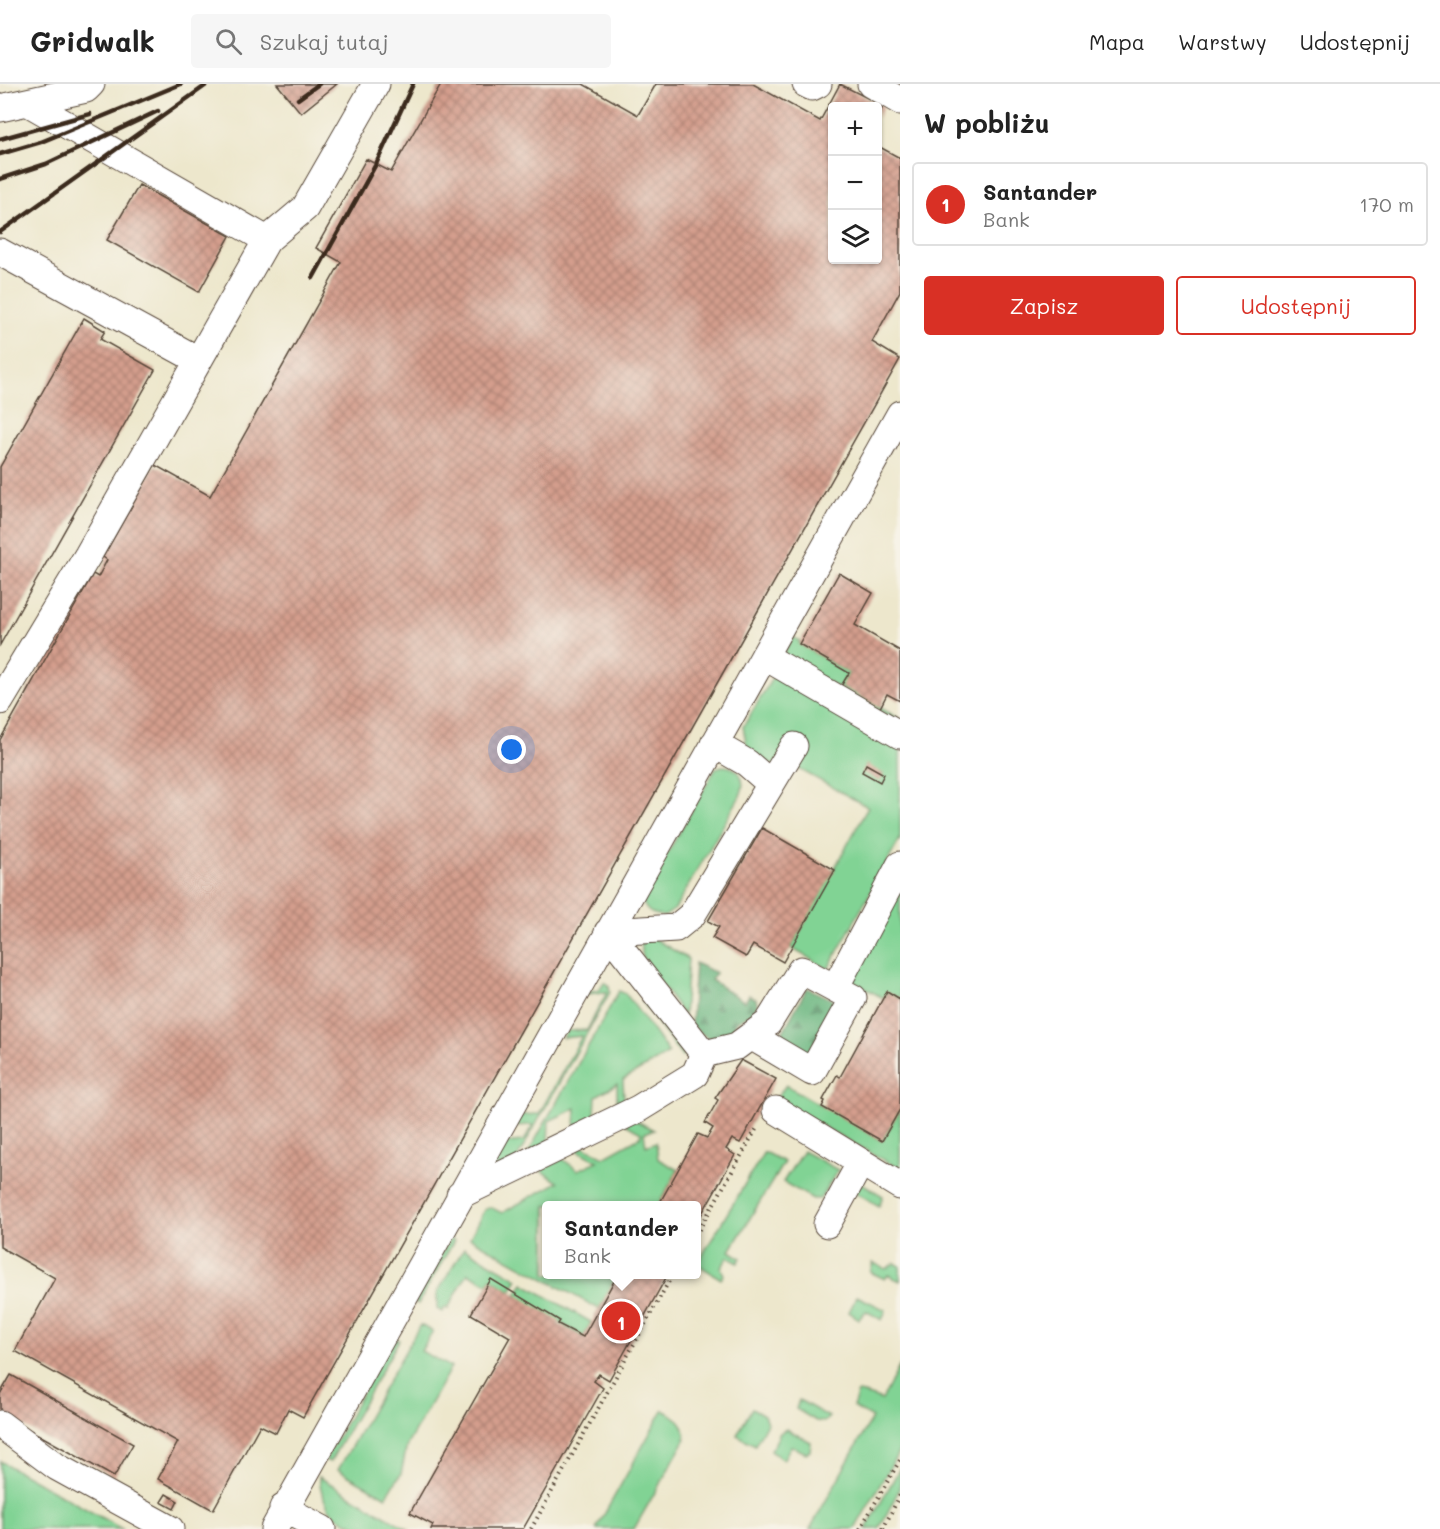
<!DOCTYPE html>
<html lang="pl">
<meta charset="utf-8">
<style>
body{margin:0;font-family:Mali,sans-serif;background:#f6f6f6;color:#222}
.controls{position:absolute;right:18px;top:18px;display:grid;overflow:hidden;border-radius:6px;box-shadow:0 2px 4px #0004}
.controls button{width:54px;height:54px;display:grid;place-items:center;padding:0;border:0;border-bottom:2px solid #e0e0e0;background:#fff;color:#222;font:30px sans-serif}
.you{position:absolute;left:512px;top:666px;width:21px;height:21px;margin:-15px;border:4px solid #fff;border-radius:50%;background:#1a73e8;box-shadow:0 0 0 9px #1a73e833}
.badge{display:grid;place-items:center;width:39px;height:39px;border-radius:50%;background:#d93025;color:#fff;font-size:20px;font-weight:700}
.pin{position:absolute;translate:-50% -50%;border:3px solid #fff;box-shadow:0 2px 6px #0006}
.popup{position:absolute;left:542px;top:1117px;width:159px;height:78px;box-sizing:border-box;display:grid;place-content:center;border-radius:6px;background:#fff;filter:drop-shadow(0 2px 4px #0005);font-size:20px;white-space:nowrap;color:#767676}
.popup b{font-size:22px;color:#222}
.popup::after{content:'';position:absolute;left:50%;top:100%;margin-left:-12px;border:12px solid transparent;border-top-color:#fff}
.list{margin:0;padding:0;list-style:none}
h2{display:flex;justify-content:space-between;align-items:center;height:78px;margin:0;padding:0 24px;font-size:26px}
h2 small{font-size:20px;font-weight:400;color:#767676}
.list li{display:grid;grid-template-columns:39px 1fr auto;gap:18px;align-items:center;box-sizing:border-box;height:84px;margin:0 12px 12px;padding:0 12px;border:2px solid #e0e0e0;border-radius:6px}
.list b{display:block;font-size:22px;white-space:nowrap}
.list p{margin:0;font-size:20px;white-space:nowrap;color:#767676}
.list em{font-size:20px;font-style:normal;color:#767676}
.actions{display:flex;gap:12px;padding:18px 24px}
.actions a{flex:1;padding:14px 0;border:2px solid #d93025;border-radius:6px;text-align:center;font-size:21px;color:#d93025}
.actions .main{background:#d93025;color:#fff}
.icon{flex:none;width:33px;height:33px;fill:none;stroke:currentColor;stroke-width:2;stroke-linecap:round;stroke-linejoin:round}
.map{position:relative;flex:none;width:900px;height:1445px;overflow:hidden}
header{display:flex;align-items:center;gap:36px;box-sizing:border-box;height:84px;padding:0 30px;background:#fff;border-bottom:2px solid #e0e0e0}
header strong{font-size:28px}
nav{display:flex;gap:33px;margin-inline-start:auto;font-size:21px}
.search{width:420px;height:54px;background:#f6f6f6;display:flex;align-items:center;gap:15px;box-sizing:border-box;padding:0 21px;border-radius:6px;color:#767676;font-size:22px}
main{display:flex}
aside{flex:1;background:#fff}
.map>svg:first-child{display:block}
.grass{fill:#81d394;stroke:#5e7e59;stroke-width:1.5}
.forest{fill:url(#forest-firs);stroke:#52704e;stroke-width:1.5}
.building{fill:url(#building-cross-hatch)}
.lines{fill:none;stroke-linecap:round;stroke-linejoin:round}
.minor-casing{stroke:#564638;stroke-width:29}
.path{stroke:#564638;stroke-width:4;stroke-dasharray:1.5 4.5;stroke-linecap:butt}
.minor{stroke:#fff;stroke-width:27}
.rail{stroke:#3b2a1e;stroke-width:4.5}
</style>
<header>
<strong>Gridwalk</strong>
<div class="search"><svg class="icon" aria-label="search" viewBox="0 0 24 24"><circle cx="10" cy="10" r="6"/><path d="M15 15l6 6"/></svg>Szukaj tutaj</div>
<nav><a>Mapa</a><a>Warstwy</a><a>Udostępnij</a></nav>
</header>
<main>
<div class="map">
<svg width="900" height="1445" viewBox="0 0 900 1445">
<defs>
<pattern id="forest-firs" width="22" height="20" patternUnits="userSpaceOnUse" patternTransform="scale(1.5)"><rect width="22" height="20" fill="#68b57e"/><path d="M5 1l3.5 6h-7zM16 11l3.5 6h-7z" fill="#579367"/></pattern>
<pattern id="building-cross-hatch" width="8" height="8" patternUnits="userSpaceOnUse" patternTransform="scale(1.5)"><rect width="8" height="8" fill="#d49e8d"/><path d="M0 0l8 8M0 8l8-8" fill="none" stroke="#ad8173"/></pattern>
</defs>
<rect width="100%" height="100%" fill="#f7f3e8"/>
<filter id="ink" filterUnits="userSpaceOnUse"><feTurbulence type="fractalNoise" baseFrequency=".0167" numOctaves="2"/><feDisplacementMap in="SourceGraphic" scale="12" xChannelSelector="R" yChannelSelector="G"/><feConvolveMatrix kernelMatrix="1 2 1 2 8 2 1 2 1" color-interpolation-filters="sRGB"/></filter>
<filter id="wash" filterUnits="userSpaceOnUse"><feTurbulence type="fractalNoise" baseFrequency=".008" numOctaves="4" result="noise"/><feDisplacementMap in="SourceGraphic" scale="24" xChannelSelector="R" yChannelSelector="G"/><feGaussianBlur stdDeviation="1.35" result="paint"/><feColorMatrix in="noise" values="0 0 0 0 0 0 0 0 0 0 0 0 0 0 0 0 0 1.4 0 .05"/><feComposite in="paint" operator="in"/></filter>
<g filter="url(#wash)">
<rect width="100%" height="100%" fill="#ede7cc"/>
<!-- grass -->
<path class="grass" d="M 793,553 L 800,557 L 799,560 L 849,589 L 842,602 L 900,635 L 900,639 L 782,572 Z
M 774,591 L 900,663 L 900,755 L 828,885 L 791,864 L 868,723 L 792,681 L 772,680 L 762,676 L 747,663 L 743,643 Z
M 722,682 C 740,682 747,696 740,712 L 675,825 L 665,832 C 652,832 644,827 642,814 L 716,684 Z
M 900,806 L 900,915 L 887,908 L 883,914 L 850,896 Z
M 655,855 L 688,875 L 684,932 L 643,874 L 640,858 Z
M 604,898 L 609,901 L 610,908 L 516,1076 L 488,1091 L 502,1059 L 524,1057 L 533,1041 L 513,1042 L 520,1031 L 539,1030 L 582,952 L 563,954 L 567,947 L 587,946 L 607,908 L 587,910 L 588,907 L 599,906 Z
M 619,907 L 626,910 L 669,969 L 623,996 L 624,1016 L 617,1020 L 617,1000 L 596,1012 L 595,1032 L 575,1043 L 576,1024 L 549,1037 L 548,1059 L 528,1069 Z
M 641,916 L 649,920 L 684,970 L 682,973 Z
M 786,1001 L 882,1057 L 900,1025 L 900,1085 L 775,1016 Z
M 633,1035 L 654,1046 L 644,1049 L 646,1062 L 656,1058 L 658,1075 L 678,1086 L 658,1121 L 546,1122 L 546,1190 L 618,1191 L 599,1225 L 470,1154 L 484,1126 L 490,1123 L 502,1129 L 558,1098 L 541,1087 L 562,1075 L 578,1086 L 598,1077 L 577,1066 L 583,1062 L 604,1073 L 640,1053 L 641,1049 L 625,1040 Z
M 803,1067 L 838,1086 L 820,1115 L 813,1115 L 783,1098 Z
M 764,1068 L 784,1078 L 730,1167 L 741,1174 L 738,1179 L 728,1173 L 721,1184 L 724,1191 L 721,1195 L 697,1180 Z
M 860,1098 L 883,1112 L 879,1122 L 855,1108 Z
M 450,1154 L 454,1157 L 418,1220 L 414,1218 Z
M 464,1164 L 518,1195 L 511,1207 L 491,1195 L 488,1200 L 468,1189 L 448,1224 L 445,1223 L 442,1228 L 437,1225 L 437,1209 Z
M 873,1179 L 886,1185 L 895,1179 L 900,1182 L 900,1197 L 888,1191 L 885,1195 L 870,1188 Z
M 523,1199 L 591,1238 L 583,1253 L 518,1213 L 517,1209 Z
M 857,1212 L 886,1226 L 882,1236 L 866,1227 L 859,1235 L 849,1228 Z
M 420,1241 L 433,1247 L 421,1267 L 451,1283 L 407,1361 L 401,1390 L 386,1413 L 338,1386 Z
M 393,1253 L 399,1256 L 330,1378 L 325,1376 Z
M 900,1281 L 900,1364 L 898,1369 L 855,1445 L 810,1445 L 872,1334 L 853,1323 L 858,1308 L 882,1316 Z
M 799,1316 L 829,1333 L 824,1338 L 816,1337 L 796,1325 Z
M 752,1324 L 764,1331 L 767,1339 L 755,1361 L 737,1351 Z
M 663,1326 C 678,1334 686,1338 685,1356 L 634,1445 L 596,1445 Z
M 786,1345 L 811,1358 L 810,1367 L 806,1369 L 791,1362 L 783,1376 L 771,1367 L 780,1349 Z
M 0,1377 L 122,1445 L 0,1445 Z
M 900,1384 L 900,1404 L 879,1445 L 866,1445 Z
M 319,1393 L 408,1445 C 360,1445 324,1445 319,1393 Z"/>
<!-- forest -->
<path class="forest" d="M 695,879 L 716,889 L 711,896 L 745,918 L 749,911 L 756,915 L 757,921 L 753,929 L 737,937 L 728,954 L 712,957 L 691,942 Z
M 807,904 L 834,916 L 834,921 L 809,970 L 779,955 Z"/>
<g id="blocks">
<!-- building -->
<path class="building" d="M 277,0 L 337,0 L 301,29 Z
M 441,0 L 583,0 L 638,31 L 656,0 L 753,0 L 820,37 L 840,0 L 883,22 L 878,34 L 878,22 L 832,22 L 832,176 L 878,176 L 878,62 L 900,74 L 900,207 L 872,258 L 900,275 L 303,1333 L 288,1325 L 276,1349 L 260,1341 L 213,1426 L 158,1395 L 178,1358 L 15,1267 L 55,1194 L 0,1163 L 0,656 L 93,490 L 98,493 L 107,476 L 103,473 L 155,381 L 210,412 L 341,178 L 316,164 L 366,75 L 391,88 Z
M 139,101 L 230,152 L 199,208 L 107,156 Z
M 84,234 L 105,247 L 100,255 L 155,286 L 0,561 L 0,383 Z
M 839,489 L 873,509 L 855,541 L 900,567 L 900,617 L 887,610 L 880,624 L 841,602 L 849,589 L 799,560 Z
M 866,680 L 884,690 L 880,698 L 862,688 Z
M 762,744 L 835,786 L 783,878 L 753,861 L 746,873 L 712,854 L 719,843 L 708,837 Z
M 887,907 L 900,915 L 900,1025 L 882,1057 L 822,1023 L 825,1017 L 823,1016 L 837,991 L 840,993 Z
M 741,976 L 776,995 L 740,1059 L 732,1055 L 726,1065 L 735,1071 L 696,1140 L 696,1122 L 658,1122 L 698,1050 L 707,1054 L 713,1044 L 705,1039 L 718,1016 L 715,1014 Z
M 618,1190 L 668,1190 L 609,1296 L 599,1290 L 594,1297 L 603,1304 L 523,1445 L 431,1445 L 433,1441 L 410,1429 L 510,1253 L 471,1230 L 491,1195 L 560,1237 L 558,1240 L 583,1253 Z
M 11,1291 L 133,1360 L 114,1393 L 0,1329 L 0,1310 Z
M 166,1410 L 178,1417 L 174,1425 L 161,1418 Z"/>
</g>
</g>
<g filter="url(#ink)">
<use href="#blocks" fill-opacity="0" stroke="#564638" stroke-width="1.5"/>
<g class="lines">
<!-- minor casing -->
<g class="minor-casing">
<path id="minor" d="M 806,0 L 812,3 L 818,0
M 871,0 L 900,17
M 0,24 L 86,5 L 91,0
M 267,156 L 305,124 L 376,0
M 0,168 L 198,276
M 764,572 L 900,651
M 0,617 L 88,471 L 267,156 L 27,18
M 714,660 L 747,679 L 771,700
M 835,904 L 900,781
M 704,970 L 737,962 L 768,939 L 801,886 L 853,914 L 812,988 L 751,952
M 776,1026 L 900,1102
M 460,1111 L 638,1025 L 695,990 L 704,970 L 608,848 L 676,844 L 692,831 L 794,662
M 827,1140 L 861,1078
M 0,1340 L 57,1383 L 170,1445
M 283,1424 L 322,1445
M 274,1445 L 900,330"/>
</g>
<!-- path -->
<path class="path" d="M 696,1151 L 758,1042
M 531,1445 L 673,1190
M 860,1445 L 900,1376
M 883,1445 L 900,1411"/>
<!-- minor -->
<use href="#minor" class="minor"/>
<!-- rail -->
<path class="rail" d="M 298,15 L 319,0
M 0,55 L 90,30
M 0,70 L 41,58 L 181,0
M 0,95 L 46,80 L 158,27
M 0,148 L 205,2
M 313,194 L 376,80 L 413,0"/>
</g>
</g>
</svg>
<div class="controls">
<button>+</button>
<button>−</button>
<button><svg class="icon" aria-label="layers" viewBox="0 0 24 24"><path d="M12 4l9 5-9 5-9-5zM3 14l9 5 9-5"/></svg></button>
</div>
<div class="you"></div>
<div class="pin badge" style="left:621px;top:1237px">1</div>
<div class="popup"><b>Santander</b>Bank</div>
</div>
<aside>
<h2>W pobliżu<small></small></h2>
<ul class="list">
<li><span class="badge">1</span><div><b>Santander</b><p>Bank</p></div><em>170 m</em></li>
</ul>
<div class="actions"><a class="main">Zapisz</a><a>Udostępnij</a></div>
</aside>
</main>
